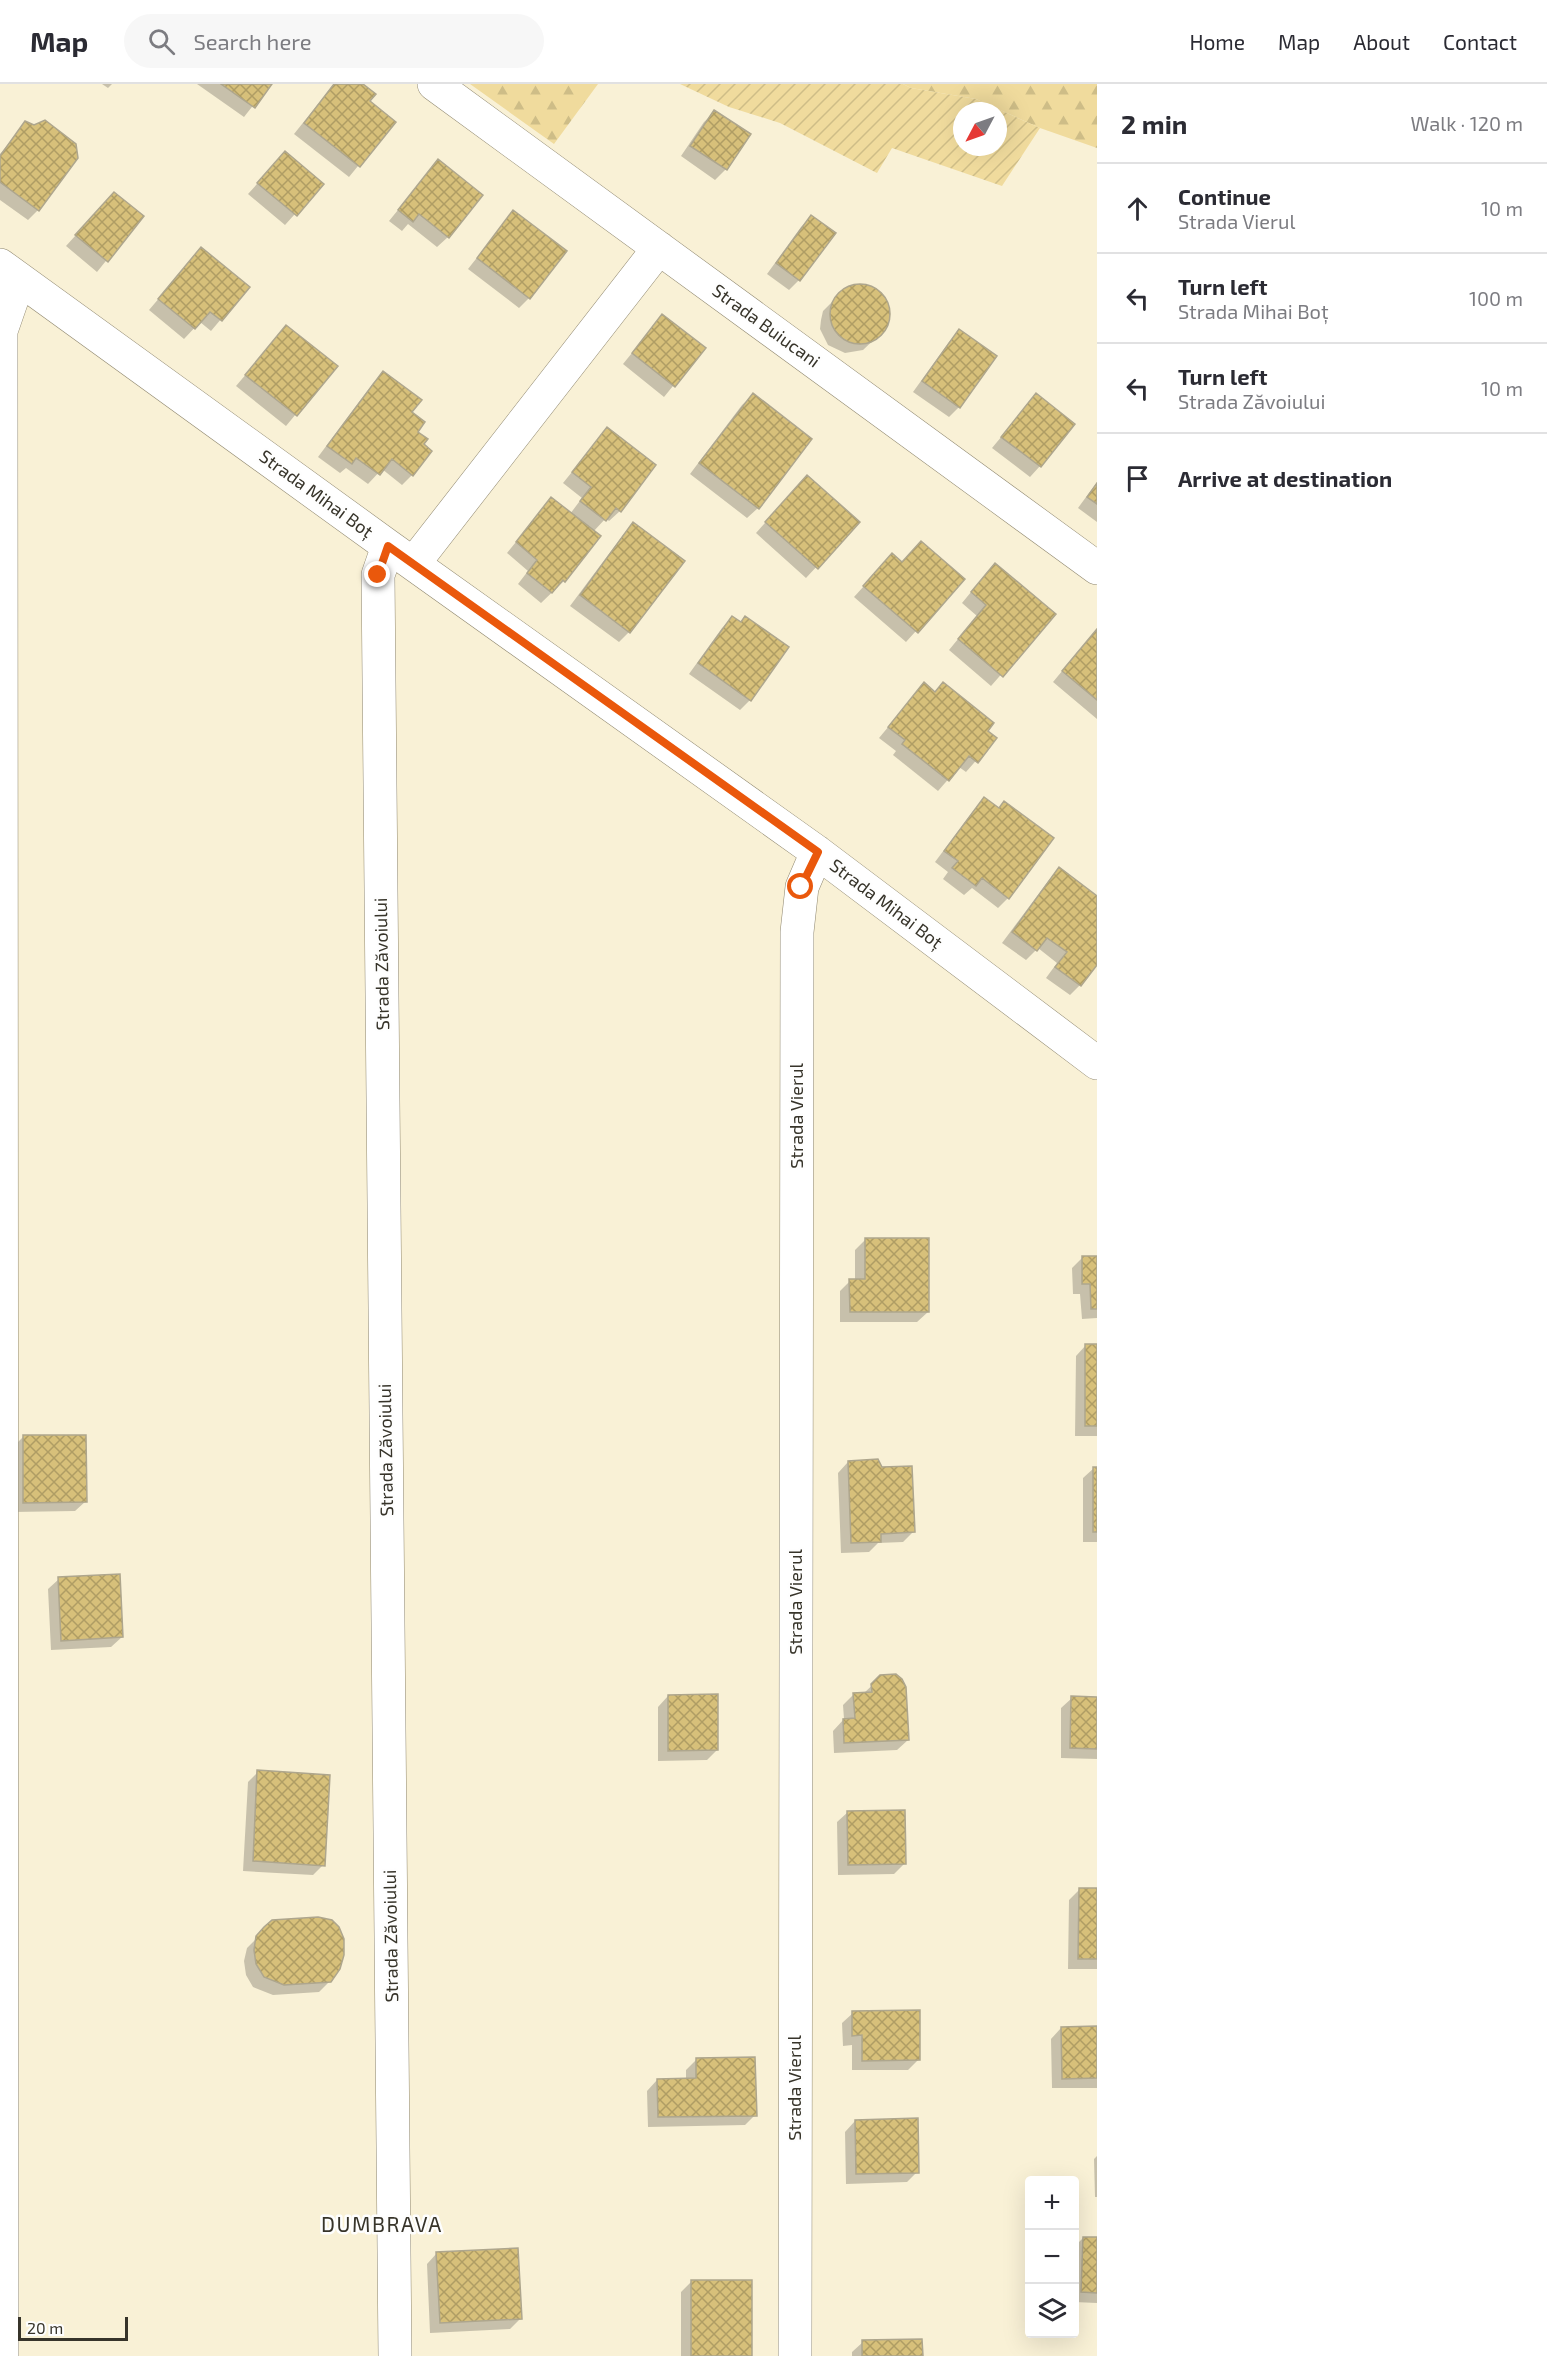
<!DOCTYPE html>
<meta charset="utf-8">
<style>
body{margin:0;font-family:"Exo 2",sans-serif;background:#f7f7f7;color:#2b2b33}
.controls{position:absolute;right:18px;bottom:18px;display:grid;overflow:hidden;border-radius:6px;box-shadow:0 6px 24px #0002}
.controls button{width:54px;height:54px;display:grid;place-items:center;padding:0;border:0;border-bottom:2px solid #e1e1e2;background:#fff;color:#2b2b33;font:30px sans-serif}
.compass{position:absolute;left:953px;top:18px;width:54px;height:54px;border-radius:50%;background:#fff;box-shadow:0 6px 24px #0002;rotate:229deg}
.scale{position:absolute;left:18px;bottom:15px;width:110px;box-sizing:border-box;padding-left:6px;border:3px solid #37342a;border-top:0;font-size:16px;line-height:21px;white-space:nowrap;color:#37342a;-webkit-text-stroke:4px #fefefe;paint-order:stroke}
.stop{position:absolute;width:18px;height:18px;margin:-14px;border:4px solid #ea580c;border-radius:50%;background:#fff}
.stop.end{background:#ea580c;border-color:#fff;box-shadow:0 2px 6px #0008}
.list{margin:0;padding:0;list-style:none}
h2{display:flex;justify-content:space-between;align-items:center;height:78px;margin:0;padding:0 24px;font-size:26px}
h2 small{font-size:20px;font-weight:400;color:#7c7c81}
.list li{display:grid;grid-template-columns:39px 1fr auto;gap:18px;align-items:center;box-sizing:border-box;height:90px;padding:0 24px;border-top:2px solid #e1e1e2}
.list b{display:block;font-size:22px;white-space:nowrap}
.list p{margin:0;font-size:20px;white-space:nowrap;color:#7c7c81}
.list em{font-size:20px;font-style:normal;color:#7c7c81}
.icon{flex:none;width:33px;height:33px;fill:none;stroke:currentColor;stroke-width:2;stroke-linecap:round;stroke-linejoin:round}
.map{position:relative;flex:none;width:1097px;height:2272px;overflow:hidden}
header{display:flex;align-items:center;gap:36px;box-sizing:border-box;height:84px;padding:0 30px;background:#fff;border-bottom:2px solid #e1e1e2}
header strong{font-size:28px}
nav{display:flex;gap:33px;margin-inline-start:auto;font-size:21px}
.search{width:420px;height:54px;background:#f7f7f7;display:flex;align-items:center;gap:15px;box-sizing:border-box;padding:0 21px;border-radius:33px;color:#7c7c81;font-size:22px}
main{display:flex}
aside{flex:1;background:#fff}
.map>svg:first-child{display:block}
.forest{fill:url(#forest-firs)}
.garden{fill:url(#garden-furrows);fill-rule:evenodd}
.shadow{fill:#0003}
.building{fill:url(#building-cross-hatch);stroke:#aea68d;stroke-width:1.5}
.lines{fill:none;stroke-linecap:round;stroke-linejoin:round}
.street-casing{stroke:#908870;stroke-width:34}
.street{stroke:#fff;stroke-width:33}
.route{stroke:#ea580c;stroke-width:8}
.labels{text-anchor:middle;stroke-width:5;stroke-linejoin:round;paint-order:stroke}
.street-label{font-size:18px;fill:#37342a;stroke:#fefefe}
.quarter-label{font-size:21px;letter-spacing:1.5px;fill:#37342a;stroke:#fefefe}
</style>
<header>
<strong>Map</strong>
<div class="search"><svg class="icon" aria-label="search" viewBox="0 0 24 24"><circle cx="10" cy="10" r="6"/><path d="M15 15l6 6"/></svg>Search here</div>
<nav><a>Home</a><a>Map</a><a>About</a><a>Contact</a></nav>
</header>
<main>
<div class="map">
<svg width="1097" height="2272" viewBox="0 0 1097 2272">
<defs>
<pattern id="forest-firs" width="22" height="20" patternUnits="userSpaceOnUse" patternTransform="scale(1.5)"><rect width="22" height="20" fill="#f0db9d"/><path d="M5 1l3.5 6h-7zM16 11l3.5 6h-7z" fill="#cebd87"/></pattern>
<pattern id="garden-furrows" width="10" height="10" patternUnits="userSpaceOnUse" patternTransform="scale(1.5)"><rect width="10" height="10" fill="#f0db9d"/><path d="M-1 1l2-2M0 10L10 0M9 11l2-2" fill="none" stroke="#cebd87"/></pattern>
<pattern id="building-cross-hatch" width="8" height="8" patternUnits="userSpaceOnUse" patternTransform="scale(1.5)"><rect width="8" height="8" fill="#d7c07a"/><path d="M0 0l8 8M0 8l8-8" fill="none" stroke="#af9d64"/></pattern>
</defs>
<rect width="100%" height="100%" fill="#f9f1d6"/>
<!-- forest -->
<path class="forest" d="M 470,0 L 598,0 L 554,60 Z
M 903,0 L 1097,0 L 1097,64 L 1040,44 L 976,15 L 911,4 Z"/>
<!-- garden -->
<path class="garden" d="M 680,0 L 903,0 L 911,4 L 976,15 L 1040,44 L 1002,102 L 892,64 L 877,89 L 780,39 L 729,23 ZM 962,27 L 998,27 L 998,63 L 962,63 Z"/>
<!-- shadow -->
<path class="shadow" d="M 102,0 L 112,0 L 108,4 Z
M 197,0 L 270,0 L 244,33 Z
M 334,0 L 361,0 L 368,18 L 394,38 L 349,93 L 294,50 Z
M 715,28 L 749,51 L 726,85 L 715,96 L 681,72 L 704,38 Z
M 25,39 L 38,126 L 28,136 L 0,116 L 0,70 Z
M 285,69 L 321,101 L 285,141 L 248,110 Z
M 438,77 L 448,153 L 437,163 L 408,140 L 402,147 L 389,137 Z
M 104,120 L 142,132 L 97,188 L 66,162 Z
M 513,128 L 529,214 L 519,224 L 468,185 Z
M 811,133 L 799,196 L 789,206 L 767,190 L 801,143 Z
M 201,165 L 248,203 L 211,247 L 200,238 L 184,255 L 149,226 Z
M 857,201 L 876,205 L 883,212 L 888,221 L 887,240 L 882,248 L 863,266 L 845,269 L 828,261 L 820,245 L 821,236 L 823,227 L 834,216 L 848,203 Z
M 662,232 L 704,264 L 664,313 L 623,280 Z
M 286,243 L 336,282 L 286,342 L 236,302 Z
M 959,247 L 959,323 L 949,333 L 913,308 L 949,258 Z
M 383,289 L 410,329 L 422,361 L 412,391 L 402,401 L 382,385 L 368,400 L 346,384 L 340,389 L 318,373 L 373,299 Z
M 753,311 L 758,424 L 747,434 L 690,390 L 742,321 Z
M 1036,311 L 1040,382 L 1030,393 L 992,364 Z
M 607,345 L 620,427 L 609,437 L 606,434 L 593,448 L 564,497 L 541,519 L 518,500 L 528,487 L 507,469 L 551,415 L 570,430 L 582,414 L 563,399 Z
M 1097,398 L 1097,438 L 1078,424 Z
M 797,403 L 858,438 L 806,494 L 756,449 Z
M 634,440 L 629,548 L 619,558 L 570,522 L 623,451 Z
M 882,482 L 963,495 L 906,558 L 854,513 Z
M 985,491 L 1054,530 L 991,602 L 949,566 L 977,532 L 962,519 Z
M 732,534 L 740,539 L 745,534 L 750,616 L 740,626 L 689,590 L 722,544 Z
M 1097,545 L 1097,635 L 1053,598 Z
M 924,600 L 995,655 L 966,688 L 959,683 L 938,707 L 893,671 L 896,667 L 879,654 Z
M 984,715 L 1008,814 L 998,824 L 972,804 L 964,811 L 943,795 L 948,788 L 935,778 L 974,726 Z
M 1059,785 L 1080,901 L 1070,911 L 1046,894 L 1057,879 L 1038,864 L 1026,876 L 1002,859 L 1049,796 Z
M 865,1156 L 928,1228 L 917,1238 L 840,1238 L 840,1207 L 850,1197 L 855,1197 L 855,1166 Z
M 1097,1173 L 1097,1234 L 1082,1235 L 1080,1210 L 1073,1210 L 1072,1184 L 1082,1174 Z
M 1086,1261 L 1097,1261 L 1097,1352 L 1075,1352 L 1076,1272 Z
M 23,1353 L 86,1417 L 75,1427 L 13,1428 L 13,1363 Z
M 848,1378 L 913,1448 L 903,1458 L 878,1459 L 869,1468 L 841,1469 L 838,1389 Z
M 1094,1384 L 1097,1384 L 1097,1458 L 1083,1458 L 1083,1394 Z
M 59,1495 L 122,1553 L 111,1563 L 51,1566 L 48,1505 Z
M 881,1593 L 908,1656 L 897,1666 L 834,1669 L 833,1647 L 844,1635 L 843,1621 L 854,1610 L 863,1610 Z
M 668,1612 L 717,1666 L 707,1676 L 658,1677 L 658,1623 Z
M 1072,1614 L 1097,1614 L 1097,1675 L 1061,1674 L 1061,1624 Z
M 258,1688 L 323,1781 L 313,1791 L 243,1787 L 248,1698 Z
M 848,1728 L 904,1780 L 894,1790 L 838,1791 L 837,1738 Z
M 1080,1805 L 1097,1806 L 1097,1885 L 1068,1885 L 1069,1816 Z
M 273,1838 L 330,1897 L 319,1908 L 273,1911 L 253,1903 L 246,1891 L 244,1877 L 247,1864 Z
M 853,1929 L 919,1975 L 908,1986 L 852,1986 L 852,1961 L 843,1962 L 842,1939 Z
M 1061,1944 L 1097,1944 L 1097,2004 L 1052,2004 L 1051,1955 Z
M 696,1976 L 755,2031 L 745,2041 L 648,2043 L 647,2007 L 657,1996 L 686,1996 L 686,1986 Z
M 855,2037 L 917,2088 L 907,2098 L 846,2100 L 845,2048 Z
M 1097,2072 L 1097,2113 L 1095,2113 L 1094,2075 Z
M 1083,2154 L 1097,2155 L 1097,2219 L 1074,2218 L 1074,2163 Z
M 437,2169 L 520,2235 L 510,2245 L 430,2249 L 427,2180 Z
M 691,2198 L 751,2272 L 681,2272 L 681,2208 Z
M 863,2258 L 921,2272 L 852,2272 L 852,2268 Z"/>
<!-- building -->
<path class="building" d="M 221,0 L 272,0 L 255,24 Z
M 334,0 L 363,0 L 376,10 L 370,17 L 396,38 L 360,83 L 304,39 Z
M 714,26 L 751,50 L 727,86 L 690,62 Z
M 45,36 L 76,60 L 78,74 L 39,127 L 0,98 L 0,72 L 25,37 L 34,41 Z
M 285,67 L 324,100 L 297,132 L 257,99 Z
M 438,75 L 483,111 L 449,154 L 419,130 L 413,138 L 398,126 Z
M 114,108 L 144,132 L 108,178 L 75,151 Z
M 513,126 L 567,167 L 530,215 L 477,174 Z
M 811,131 L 836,149 L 800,197 L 776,179 Z
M 201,163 L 250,203 L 222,237 L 210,228 L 195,245 L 158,215 Z
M830 230a30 30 0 1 1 60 0a30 30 0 1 1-60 0Z
M 662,230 L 706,264 L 675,303 L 632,269 Z
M 286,241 L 338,282 L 297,332 L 245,291 Z
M 959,245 L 997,272 L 960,324 L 922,297 Z
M 383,287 L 422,316 L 412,328 L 425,338 L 418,348 L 428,355 L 424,360 L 432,367 L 413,392 L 392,375 L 380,391 L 356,374 L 352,380 L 327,362 Z
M 753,309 L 812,355 L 759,425 L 699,379 Z
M 1036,309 L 1075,340 L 1041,383 L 1001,353 Z
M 607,343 L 656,381 L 621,428 L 616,424 L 606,437 L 580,417 L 591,403 L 572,388 Z
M 807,391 L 860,438 L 818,485 L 765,438 Z
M 1097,399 L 1097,420 L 1087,413 Z
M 551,413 L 601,452 L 565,498 L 563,496 L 552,509 L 527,489 L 537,476 L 516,458 Z
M 633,438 L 685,477 L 630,549 L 580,511 Z
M 921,457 L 965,495 L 918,549 L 863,502 L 892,469 L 902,478 Z
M 995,479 L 1056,530 L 1003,593 L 958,555 L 986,521 L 971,508 Z
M 732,532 L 741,538 L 745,532 L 789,563 L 751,617 L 698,579 Z
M 1097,545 L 1097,616 L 1062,587 Z
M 924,598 L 935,608 L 943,598 L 994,639 L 988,647 L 997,654 L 978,679 L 969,672 L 949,697 L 902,660 L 905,656 L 888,643 Z
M 984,713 L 999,724 L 1004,717 L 1054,754 L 1009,815 L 982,794 L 976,802 L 952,784 L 958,777 L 944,767 Z
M 1059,783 L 1097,812 L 1097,881 L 1081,902 L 1055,883 L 1067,868 L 1047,854 L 1037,867 L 1012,848 Z
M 865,1154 L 929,1154 L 929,1228 L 850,1228 L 849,1195 L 865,1195 Z
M 1082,1172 L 1097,1172 L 1097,1225 L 1091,1225 L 1090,1200 L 1082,1200 Z
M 1085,1260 L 1097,1260 L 1097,1342 L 1085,1342 Z
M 23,1351 L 86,1351 L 87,1418 L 23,1419 Z
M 878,1375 L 882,1383 L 912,1382 L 915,1448 L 881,1450 L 881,1458 L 851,1459 L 848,1377 Z
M 1093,1383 L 1097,1383 L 1097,1448 L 1093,1448 Z
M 120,1490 L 123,1553 L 61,1557 L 58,1493 Z
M 896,1590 L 902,1595 L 906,1603 L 909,1656 L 844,1659 L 843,1635 L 855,1634 L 853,1609 L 872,1608 L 871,1600 L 880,1591 Z
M 718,1610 L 718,1666 L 668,1667 L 668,1611 Z
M 1071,1612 L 1097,1613 L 1097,1665 L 1070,1664 Z
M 257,1686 L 330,1691 L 325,1782 L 253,1777 Z
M 905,1726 L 906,1780 L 848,1781 L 847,1727 Z
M 1079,1804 L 1097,1804 L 1097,1875 L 1078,1875 Z
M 318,1833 L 332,1836 L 339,1843 L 344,1855 L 344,1871 L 340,1885 L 331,1898 L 284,1901 L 264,1893 L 256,1880 L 254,1866 L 256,1852 L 264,1843 L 272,1836 Z
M 920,1926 L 920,1976 L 862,1977 L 862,1951 L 852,1952 L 852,1927 Z
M 1097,1942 L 1097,1994 L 1062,1995 L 1061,1943 Z
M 755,1973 L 757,2032 L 658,2033 L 657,1995 L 696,1994 L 696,1974 Z
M 918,2034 L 919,2089 L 856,2090 L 855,2036 Z
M 1083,2153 L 1097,2153 L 1097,2209 L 1081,2208 Z
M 518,2164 L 522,2235 L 440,2239 L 436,2168 Z
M 691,2196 L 752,2196 L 752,2272 L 691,2272 Z
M 922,2255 L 923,2272 L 862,2272 L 862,2256 Z"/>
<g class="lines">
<!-- street casing -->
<g class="street-casing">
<path id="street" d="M 434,0 L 1097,484
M 0,181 L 388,462 L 817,768 L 1097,979
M 388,462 L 378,491 L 395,2272
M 414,479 L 659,164
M 2,2272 L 1,247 L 19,195
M 795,2272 L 797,848 L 802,803 L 817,768"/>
</g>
<!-- street -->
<use href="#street" class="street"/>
</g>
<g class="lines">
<!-- route -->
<path class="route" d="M 378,491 L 388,462 L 818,768 L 801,803"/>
</g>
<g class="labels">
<!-- street labels -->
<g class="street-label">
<text transform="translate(766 242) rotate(36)" y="6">Strada Buiucani</text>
<text transform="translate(316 410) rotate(36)" y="6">Strada Mihai Boț</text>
<text transform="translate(886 820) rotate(37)" y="6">Strada Mihai Boț</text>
<text transform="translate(382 880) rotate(-91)" y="6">Strada Zăvoiului</text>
<text transform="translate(797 1032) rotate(-90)" y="6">Strada Vierul</text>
<text transform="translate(386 1366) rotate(-91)" y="6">Strada Zăvoiului</text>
<text transform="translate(796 1518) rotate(-90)" y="6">Strada Vierul</text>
<text transform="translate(391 1852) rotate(-91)" y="6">Strada Zăvoiului</text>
<text transform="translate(795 2004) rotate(-90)" y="6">Strada Vierul</text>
</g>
<!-- quarter labels -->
<g class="quarter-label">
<text x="382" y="2148">DUMBRAVA</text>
</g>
</g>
</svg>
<div class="controls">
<button>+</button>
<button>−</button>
<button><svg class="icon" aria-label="layers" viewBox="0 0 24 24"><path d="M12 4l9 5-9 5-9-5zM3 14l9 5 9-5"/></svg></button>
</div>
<svg class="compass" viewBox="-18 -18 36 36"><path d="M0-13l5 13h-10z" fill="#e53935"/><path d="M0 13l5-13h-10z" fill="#7c7c81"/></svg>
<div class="scale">20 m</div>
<div class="stop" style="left:801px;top:803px"></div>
<div class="stop end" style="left:378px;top:491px"></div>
</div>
<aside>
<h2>2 min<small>Walk · 120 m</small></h2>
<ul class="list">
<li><svg class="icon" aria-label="ahead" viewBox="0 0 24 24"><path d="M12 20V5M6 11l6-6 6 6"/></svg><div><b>Continue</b><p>Strada Vierul</p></div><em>10 m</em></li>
<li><svg class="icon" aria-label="left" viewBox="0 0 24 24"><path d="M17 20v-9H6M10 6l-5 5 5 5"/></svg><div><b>Turn left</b><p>Strada Mihai Boț</p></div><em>100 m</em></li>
<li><svg class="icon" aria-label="left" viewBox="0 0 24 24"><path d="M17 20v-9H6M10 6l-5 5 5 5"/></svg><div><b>Turn left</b><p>Strada Zăvoiului</p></div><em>10 m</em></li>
<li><svg class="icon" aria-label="arrive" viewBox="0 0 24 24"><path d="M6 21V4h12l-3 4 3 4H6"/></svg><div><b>Arrive at destination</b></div></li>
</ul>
</aside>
</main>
